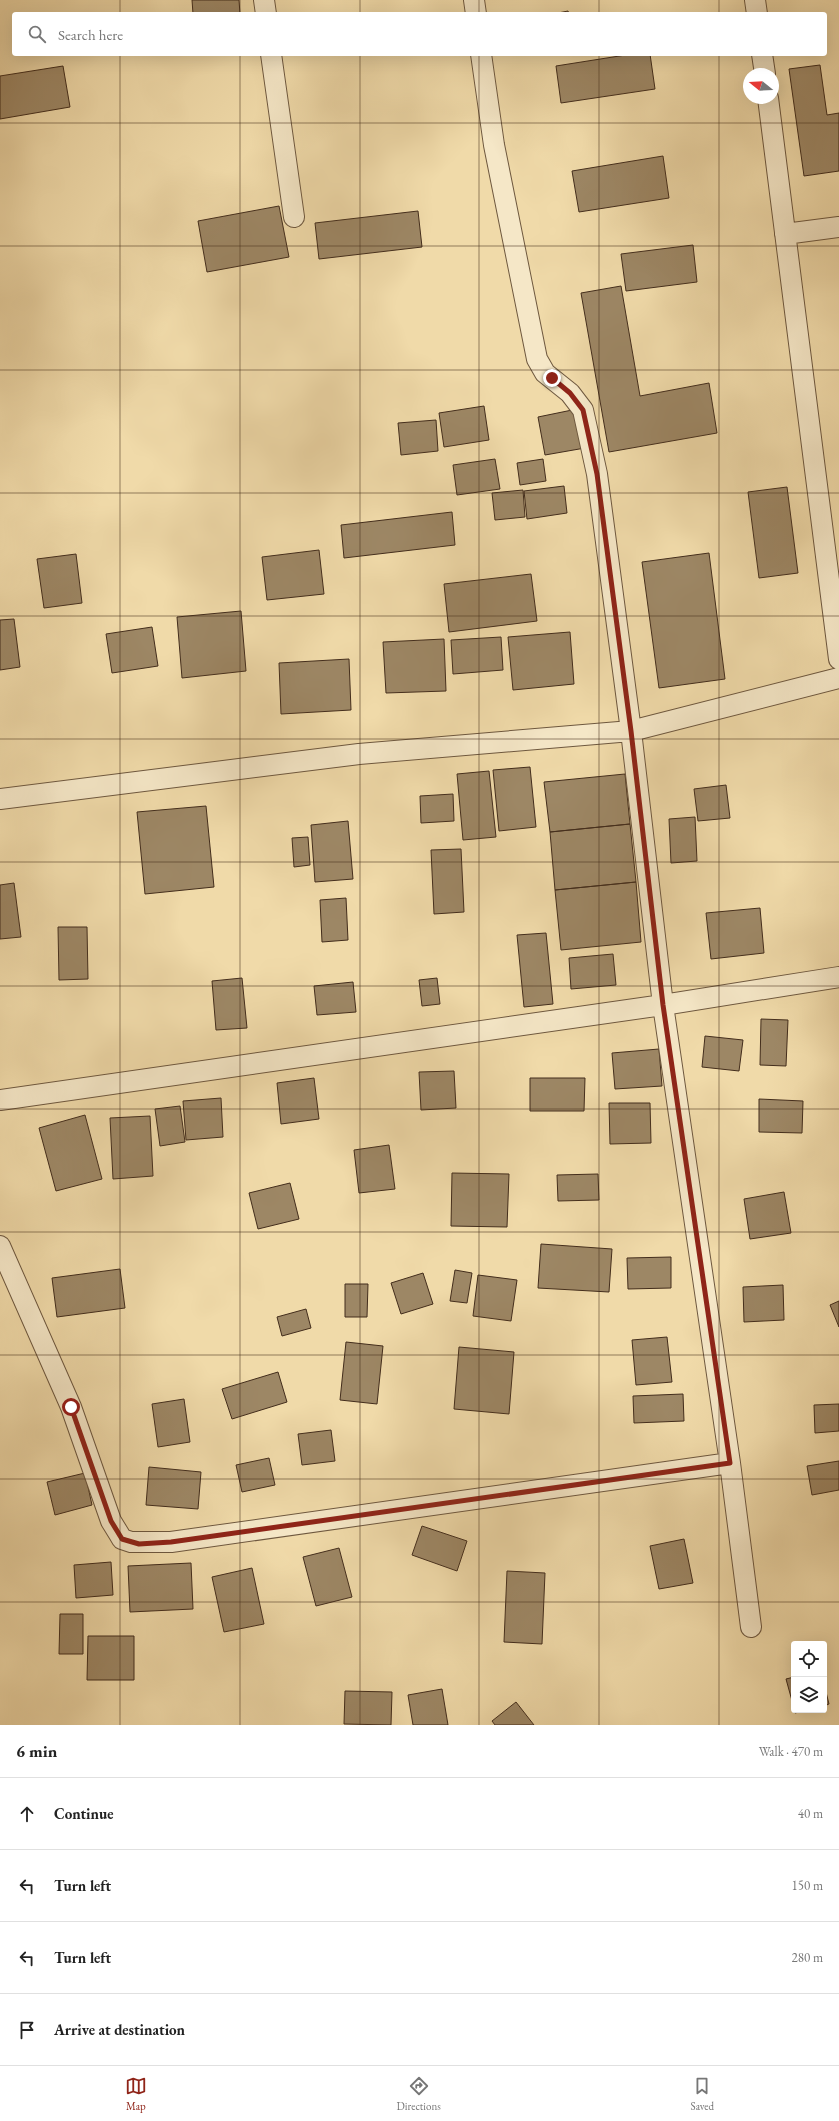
<!DOCTYPE html>
<meta charset="utf-8">
<style>
body{margin:0;font-family:"EB Garamond",serif;background:#f2f2f2;color:#222}
.controls{position:absolute;right:12px;bottom:12px;display:grid;overflow:hidden;border-radius:4px;box-shadow:0 4px 16px #0002}
.controls button{width:36px;height:36px;display:grid;place-items:center;padding:0;border:0;border-bottom:1px solid #e0e0e0;background:#fff;color:#222;font:20px sans-serif}
.compass{position:absolute;left:743px;top:68px;width:36px;height:36px;border-radius:50%;background:#fff;box-shadow:0 4px 16px #0002;rotate:288deg}
.stop{position:absolute;width:12px;height:12px;margin:-9px;border:3px solid #8f2418;border-radius:50%;background:#fff}
.stop.end{background:#8f2418;border-color:#fff;box-shadow:0 1px 4px #0008}
.list{margin:0;padding:0;list-style:none}
h2{display:flex;justify-content:space-between;align-items:center;height:52px;margin:0;padding:0 16px;font-size:17px}
h2 small{font-size:13px;font-weight:400;color:#767676}
.list li{display:grid;grid-template-columns:26px 1fr auto;gap:12px;align-items:center;box-sizing:border-box;height:72px;padding:0 16px;border-top:1px solid #e0e0e0}
.list b{display:block;font-size:15px;white-space:nowrap}
.list em{font-size:13px;font-style:normal;color:#767676}
.icon{flex:none;width:22px;height:22px;fill:none;stroke:currentColor;stroke-width:2;stroke-linecap:round;stroke-linejoin:round}
.map{position:relative;flex:none;width:839px;height:1725px;overflow:hidden}
.search{position:absolute;background:#fff;box-shadow:0 4px 16px #0002;left:12px;right:12px;top:12px;height:44px;display:flex;align-items:center;gap:10px;box-sizing:border-box;padding:0 14px;border-radius:4px;color:#767676;font-size:15px}
.sheet{height:340px;background:#fff}
nav{display:flex;justify-content:space-around;align-items:center;box-sizing:border-box;height:56px;border-top:1px solid #e0e0e0;background:#fff;font-size:11px;color:#767676}
nav a{display:grid;justify-items:center;gap:2px}
nav .on{color:#8f2418}
.map>svg:first-child{display:block}
.building{fill:#9d8765;stroke:#432d1c}
.lines{fill:none;stroke-linecap:round;stroke-linejoin:round}
.street-casing{stroke:#6e583f;stroke-width:22}
.street{stroke:#f5e7c7;stroke-width:20}
.route{stroke:#8f2418;stroke-width:5}
.grid{fill:none;stroke:#432d1c;stroke-width:1;stroke-opacity:0.55}
</style>
<div class="map">
<svg width="839" height="1725" viewBox="0 0 839 1725">
<rect width="100%" height="100%" fill="#f0daa9"/>
<filter id="stains"><feTurbulence type="fractalNoise" baseFrequency=".005" numOctaves="4"/><feColorMatrix values="0 0 0 0 .2 0 0 0 0 .09 0 0 0 0 .02 0 0 0 .5 -.17"/></filter>
<radialGradient id="worn" r=".72"><stop offset=".6" stop-color="#630" stop-opacity="0"/><stop offset="1" stop-color="#630" stop-opacity=".3"/></radialGradient>
<!-- building -->
<path class="building" d="M 192,0 L 239,0 L 240,14 L 193,14 Z
M 568,11 L 569,14 L 553,14 Z
M 632,54 L 650,54 L 655,89 L 561,103 L 556,66 Z
M 820,65 L 827,115 L 839,113 L 839,171 L 804,176 L 789,69 Z
M 63,66 L 70,107 L 0,119 L 0,76 Z
M 663,156 L 669,198 L 579,212 L 572,171 Z
M 279,206 L 289,257 L 207,272 L 198,221 Z
M 418,211 L 422,247 L 319,259 L 315,223 Z
M 693,245 L 697,282 L 626,291 L 621,254 Z
M 621,286 L 640,396 L 709,383 L 717,433 L 609,452 L 581,293 Z
M 484,406 L 489,440 L 444,447 L 439,413 Z
M 577,409 L 585,448 L 545,455 L 538,417 Z
M 436,420 L 438,451 L 401,455 L 398,423 Z
M 495,459 L 500,489 L 457,495 L 453,465 Z
M 543,459 L 546,481 L 520,485 L 517,463 Z
M 564,486 L 567,513 L 527,519 L 524,491 Z
M 787,487 L 798,573 L 759,578 L 748,492 Z
M 523,490 L 525,517 L 495,520 L 492,493 Z
M 452,512 L 455,545 L 344,558 L 341,525 Z
M 319,550 L 324,594 L 267,600 L 262,557 Z
M 709,553 L 725,679 L 659,688 L 642,562 Z
M 76,554 L 82,603 L 44,608 L 37,559 Z
M 531,574 L 537,621 L 449,632 L 444,584 Z
M 241,611 L 246,671 L 182,678 L 177,617 Z
M 14,619 L 20,667 L 0,670 L 0,620 Z
M 152,627 L 158,666 L 112,673 L 106,634 Z
M 570,632 L 574,684 L 513,690 L 508,637 Z
M 501,637 L 503,670 L 453,674 L 451,640 Z
M 444,639 L 446,691 L 386,693 L 383,642 Z
M 349,659 L 351,710 L 281,714 L 279,663 Z
M 530,767 L 536,827 L 499,831 L 493,770 Z
M 489,771 L 496,837 L 463,840 L 457,774 Z
M 625,774 L 630,824 L 550,832 L 544,782 Z
M 726,785 L 730,818 L 698,821 L 694,789 Z
M 453,794 L 454,821 L 421,823 L 420,796 Z
M 206,806 L 214,887 L 145,894 L 137,812 Z
M 695,817 L 697,861 L 671,863 L 669,819 Z
M 348,821 L 353,879 L 315,882 L 311,825 Z
M 630,824 L 636,882 L 555,890 L 550,832 Z
M 308,837 L 310,865 L 294,867 L 292,838 Z
M 461,849 L 464,912 L 434,914 L 431,850 Z
M 636,882 L 641,942 L 561,950 L 555,890 Z
M 14,883 L 21,937 L 0,939 L 0,885 Z
M 346,898 L 348,940 L 322,942 L 320,900 Z
M 760,908 L 764,953 L 711,959 L 706,913 Z
M 58,927 L 87,927 L 88,979 L 59,980 Z
M 546,933 L 553,1004 L 524,1007 L 517,935 Z
M 613,954 L 616,985 L 571,989 L 569,958 Z
M 242,978 L 247,1028 L 216,1030 L 212,981 Z
M 437,978 L 440,1004 L 422,1006 L 419,980 Z
M 353,982 L 356,1012 L 317,1015 L 314,986 Z
M 761,1019 L 788,1020 L 786,1066 L 760,1065 Z
M 705,1036 L 743,1040 L 739,1071 L 702,1067 Z
M 659,1049 L 662,1086 L 615,1089 L 612,1053 Z
M 454,1071 L 456,1108 L 421,1110 L 419,1072 Z
M 314,1078 L 319,1119 L 281,1124 L 277,1083 Z
M 530,1078 L 585,1078 L 584,1111 L 530,1111 Z
M 221,1098 L 223,1137 L 186,1140 L 183,1101 Z
M 759,1099 L 803,1101 L 802,1133 L 759,1132 Z
M 609,1103 L 650,1103 L 651,1143 L 610,1144 Z
M 180,1106 L 185,1142 L 160,1146 L 155,1109 Z
M 85,1115 L 102,1179 L 56,1191 L 39,1128 Z
M 150,1116 L 153,1176 L 113,1179 L 110,1118 Z
M 389,1145 L 395,1189 L 359,1193 L 354,1150 Z
M 452,1173 L 509,1174 L 507,1227 L 451,1226 Z
M 598,1174 L 599,1200 L 558,1201 L 557,1175 Z
M 290,1183 L 299,1219 L 258,1229 L 249,1193 Z
M 784,1192 L 791,1233 L 750,1239 L 744,1199 Z
M 541,1244 L 612,1249 L 609,1292 L 538,1288 Z
M 671,1257 L 671,1288 L 628,1289 L 627,1258 Z
M 120,1269 L 125,1308 L 57,1317 L 52,1278 Z
M 455,1270 L 472,1273 L 467,1303 L 450,1301 Z
M 423,1273 L 433,1304 L 401,1314 L 391,1283 Z
M 478,1275 L 517,1280 L 511,1321 L 473,1316 Z
M 345,1284 L 368,1284 L 367,1317 L 345,1317 Z
M 783,1285 L 784,1320 L 744,1322 L 743,1287 Z
M 839,1301 L 839,1327 L 830,1305 Z
M 306,1309 L 311,1328 L 282,1336 L 277,1317 Z
M 667,1337 L 672,1382 L 636,1385 L 632,1340 Z
M 346,1342 L 383,1346 L 377,1404 L 340,1400 Z
M 459,1347 L 514,1352 L 509,1414 L 454,1409 Z
M 278,1372 L 287,1402 L 232,1419 L 222,1389 Z
M 683,1394 L 684,1421 L 634,1423 L 633,1396 Z
M 184,1399 L 190,1442 L 158,1447 L 152,1404 Z
M 839,1404 L 839,1431 L 815,1433 L 814,1405 Z
M 331,1430 L 335,1461 L 302,1465 L 298,1434 Z
M 269,1458 L 275,1485 L 242,1492 L 236,1465 Z
M 839,1461 L 839,1490 L 812,1495 L 807,1466 Z
M 149,1467 L 201,1472 L 198,1509 L 146,1505 Z
M 85,1473 L 92,1505 L 55,1515 L 47,1482 Z
M 422,1526 L 467,1541 L 457,1571 L 412,1555 Z
M 684,1539 L 693,1583 L 659,1589 L 650,1546 Z
M 339,1548 L 352,1597 L 316,1606 L 303,1557 Z
M 111,1562 L 113,1595 L 76,1598 L 74,1565 Z
M 191,1563 L 193,1609 L 130,1612 L 128,1566 Z
M 252,1568 L 264,1624 L 224,1632 L 212,1577 Z
M 507,1571 L 545,1573 L 542,1644 L 504,1642 Z
M 60,1614 L 83,1614 L 83,1654 L 59,1654 Z
M 88,1636 L 134,1636 L 134,1680 L 87,1680 Z
M 794,1677 L 794,1708 L 786,1679 Z
M 824,1684 L 829,1704 L 824,1706 Z
M 442,1689 L 448,1725 L 413,1725 L 408,1695 Z
M 345,1691 L 392,1692 L 391,1725 L 344,1724 Z
M 516,1702 L 534,1725 L 495,1725 L 492,1721 Z
M 795,1710 L 807,1710 L 795,1713 Z"/>
<g class="lines">
<!-- street casing -->
<g class="street-casing">
<path id="street" d="M 264,0 L 266,14
M 474,0 L 476,14
M 755,0 L 757,14
M 271,54 L 294,217
M 481,54 L 494,145 L 537,359 L 545,373 L 570,393 L 583,410 L 597,474 L 631,731 L 663,1005 L 730,1463 L 751,1627
M 762,54 L 765,74
M 768,98 L 839,659
M 785,234 L 839,227
M 0,799 L 359,754 L 631,731 L 839,678
M 0,1100 L 663,1005 L 839,977
M 0,1246 L 71,1407 L 111,1521 L 119,1534 L 122,1539 L 131,1542 L 171,1542 L 730,1463"/>
</g>
<!-- street -->
<use href="#street" class="street"/>
</g>
<g class="lines">
<!-- route -->
<path class="route" d="M 71,1407 L 111,1521 L 122,1539 L 139,1544 L 171,1542 L 730,1463 L 663,1005 L 631,731 L 597,474 L 583,410 L 570,393 L 552,378"/>
</g>
<!-- grid -->
<path class="grid" d="M 120,0 L 120,14M 240,0 L 240,14M 360,0 L 360,14M 479,0 L 479,14M 599,0 L 599,14M 719,0 L 719,14M 120,54 L 120,1725M 240,54 L 240,1725M 360,54 L 360,1725M 479,54 L 479,1725M 599,54 L 599,1725M 719,54 L 719,1725M 0,123 L 839,123M 0,246 L 839,246M 0,370 L 839,370M 0,493 L 839,493M 0,616 L 839,616M 0,739 L 839,739M 0,862 L 839,862M 0,986 L 839,986M 0,1109 L 839,1109M 0,1232 L 839,1232M 0,1355 L 839,1355M 0,1479 L 839,1479M 0,1602 L 839,1602"/>
<rect width="100%" height="100%" filter="url(#stains)"/>
<rect width="100%" height="100%" fill="url(#worn)"/>
</svg>
<div class="controls">
<button><svg class="icon" aria-label="locate" viewBox="0 0 24 24"><circle cx="12" cy="12" r="6"/><path d="M12 2v4M12 18v4M2 12h4M18 12h4"/></svg></button>
<button><svg class="icon" aria-label="layers" viewBox="0 0 24 24"><path d="M12 4l9 5-9 5-9-5zM3 14l9 5 9-5"/></svg></button>
</div>
<svg class="compass" viewBox="-18 -18 36 36"><path d="M0-13l5 13h-10z" fill="#e53935"/><path d="M0 13l5-13h-10z" fill="#767676"/></svg>
<div class="stop" style="left:71px;top:1407px"></div>
<div class="stop end" style="left:552px;top:378px"></div>
<div class="search"><svg class="icon" aria-label="search" viewBox="0 0 24 24"><circle cx="10" cy="10" r="6"/><path d="M15 15l6 6"/></svg>Search here</div>
</div>
<section class="sheet">
<h2>6 min<small>Walk · 470 m</small></h2>
<ul class="list">
<li><svg class="icon" aria-label="ahead" viewBox="0 0 24 24"><path d="M12 20V5M6 11l6-6 6 6"/></svg><div><b>Continue</b></div><em>40 m</em></li>
<li><svg class="icon" aria-label="left" viewBox="0 0 24 24"><path d="M17 20v-9H6M10 6l-5 5 5 5"/></svg><div><b>Turn left</b></div><em>150 m</em></li>
<li><svg class="icon" aria-label="left" viewBox="0 0 24 24"><path d="M17 20v-9H6M10 6l-5 5 5 5"/></svg><div><b>Turn left</b></div><em>280 m</em></li>
<li><svg class="icon" aria-label="arrive" viewBox="0 0 24 24"><path d="M6 21V4h12l-3 4 3 4H6"/></svg><div><b>Arrive at destination</b></div></li>
</ul>
</section>
<nav>
<a class="on"><svg class="icon" aria-label="map" viewBox="0 0 24 24"><path d="M3 6l6-2 6 2 6-2v14l-6 2-6-2-6 2zM9 4v14M15 6v14"/></svg>Map</a>
<a><svg class="icon" aria-label="directions" viewBox="0 0 24 24"><path d="M12 3l9 9-9 9-9-9zM9 14v-3h6M13 9l2 2-2 2"/></svg>Directions</a>
<a><svg class="icon" aria-label="saved" viewBox="0 0 24 24"><path d="M7 4h10v16l-5-4-5 4z"/></svg>Saved</a>
</nav>
